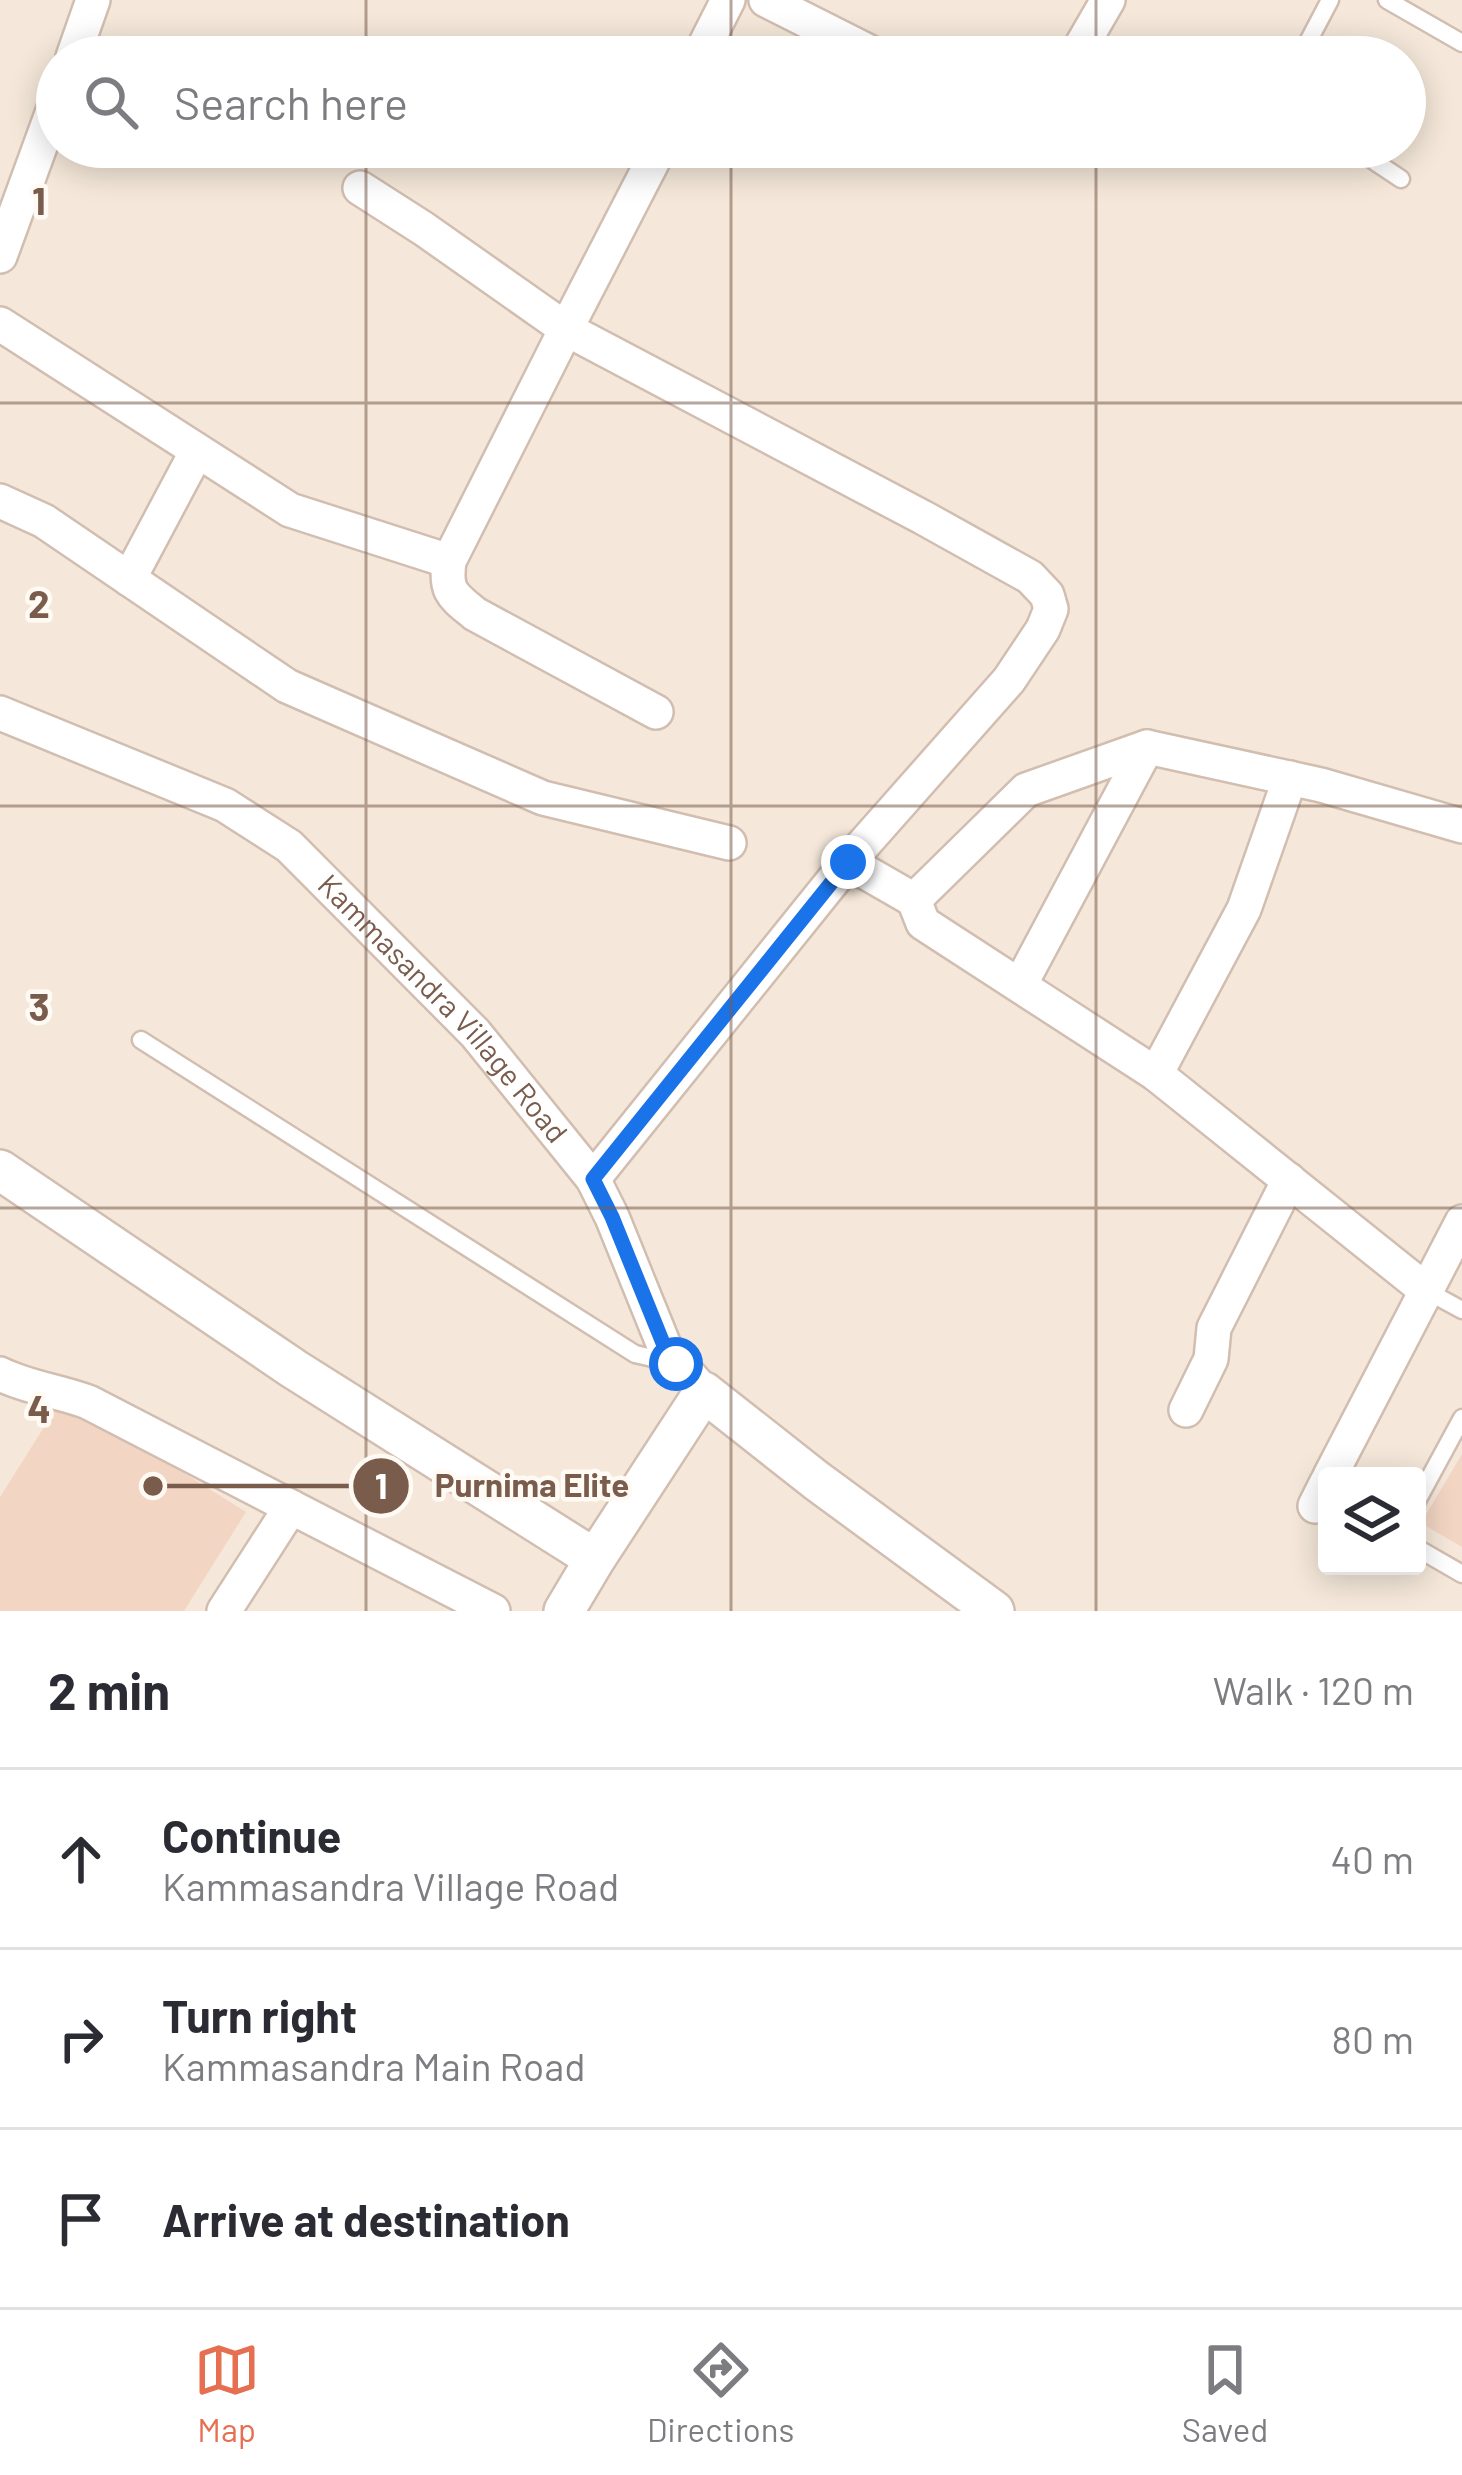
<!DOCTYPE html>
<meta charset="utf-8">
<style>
body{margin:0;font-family:Barlow,sans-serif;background:#f2f2f3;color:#2b2b33}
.controls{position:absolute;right:36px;bottom:36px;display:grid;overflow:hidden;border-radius:12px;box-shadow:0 6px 30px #0003}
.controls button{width:108px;height:108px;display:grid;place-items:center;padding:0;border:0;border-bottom:3px solid #e1e1e2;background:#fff;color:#2b2b33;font:60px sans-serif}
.stop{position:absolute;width:36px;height:36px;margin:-27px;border:9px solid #1a73e8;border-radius:50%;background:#fff}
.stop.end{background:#1a73e8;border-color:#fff;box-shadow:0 3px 12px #0008}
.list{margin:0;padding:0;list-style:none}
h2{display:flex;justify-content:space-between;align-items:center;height:156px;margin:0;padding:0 48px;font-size:51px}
h2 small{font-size:39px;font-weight:400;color:#7c7c81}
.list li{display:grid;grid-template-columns:78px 1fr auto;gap:36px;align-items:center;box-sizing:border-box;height:180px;padding:0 48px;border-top:3px solid #e1e1e2}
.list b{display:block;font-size:45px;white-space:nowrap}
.list p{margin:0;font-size:39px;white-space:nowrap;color:#7c7c81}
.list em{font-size:39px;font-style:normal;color:#7c7c81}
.icon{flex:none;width:66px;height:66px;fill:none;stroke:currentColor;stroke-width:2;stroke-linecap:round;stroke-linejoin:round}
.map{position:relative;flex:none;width:1462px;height:1611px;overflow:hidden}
.search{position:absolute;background:#fff;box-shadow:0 6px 30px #0003;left:36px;right:36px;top:36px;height:132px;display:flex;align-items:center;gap:30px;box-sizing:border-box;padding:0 42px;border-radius:66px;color:#7c7c81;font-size:45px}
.sheet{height:696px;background:#fff}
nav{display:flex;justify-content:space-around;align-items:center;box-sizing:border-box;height:168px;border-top:3px solid #e1e1e2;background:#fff;font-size:33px;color:#7c7c81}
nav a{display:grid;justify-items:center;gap:6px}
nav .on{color:#e76f51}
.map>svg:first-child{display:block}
.residential{fill:#f5e8da;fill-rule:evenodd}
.building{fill:#f3d5c3}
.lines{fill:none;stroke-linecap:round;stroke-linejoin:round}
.service-casing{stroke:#d1beb0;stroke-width:21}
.minor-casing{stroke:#d1beb0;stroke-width:38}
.tertiary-casing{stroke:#d1beb0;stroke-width:44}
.service{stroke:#fff;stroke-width:16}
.minor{stroke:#fff;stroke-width:33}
.tertiary{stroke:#fff;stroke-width:39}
.route{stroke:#1a73e8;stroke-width:15}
.grid{fill:none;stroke:#7a5c4d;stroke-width:3;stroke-opacity:0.55}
.labels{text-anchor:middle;stroke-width:9;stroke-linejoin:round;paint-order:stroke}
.street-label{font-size:30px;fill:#7a5c4d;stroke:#fffaf3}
.grid-label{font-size:39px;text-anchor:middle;font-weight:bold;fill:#7a5c4d;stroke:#fffaf3;stroke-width:9;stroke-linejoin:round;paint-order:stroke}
.leader{fill:none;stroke:#7a5c4d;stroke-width:4.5}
.callout-dot{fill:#7a5c4d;stroke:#fffaf3;stroke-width:4.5}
.mark-label{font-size:36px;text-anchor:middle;font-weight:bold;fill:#fff}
.callout-label{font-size:33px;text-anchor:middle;font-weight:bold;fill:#7a5c4d;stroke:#fffaf3;stroke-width:9;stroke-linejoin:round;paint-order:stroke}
</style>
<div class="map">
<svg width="1462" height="1611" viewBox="0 0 1462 1611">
<rect width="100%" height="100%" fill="#fdf6ec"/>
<!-- residential -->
<path class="residential" d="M 0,0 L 1462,0 L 1462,1611 L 0,1611 ZM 57,57 L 1405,57 L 1405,147 L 57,147 ZM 1327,1476 L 1417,1476 L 1417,1566 L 1327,1566 Z"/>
<!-- building -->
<path class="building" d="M 63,1397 L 246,1512 L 184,1611 L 0,1611 L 0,1497 Z
M 1462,1454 L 1462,1547 L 1421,1523 Z"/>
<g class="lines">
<!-- service casing -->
<g class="service-casing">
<path id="service" d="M 1387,0 L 1462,43
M 1300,57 L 1330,0
M 1353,147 L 1401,179
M 141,1040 L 635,1354 L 670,1362
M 1427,1291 L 1462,1310
M 1417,1501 L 1462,1418
M 1417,1548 L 1462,1574"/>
</g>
<!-- minor casing -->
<g class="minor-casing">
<g id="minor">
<path d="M 766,0 L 879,57"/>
<path d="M 73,57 L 93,0"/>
<path d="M 699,57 L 728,0"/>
<path d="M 1075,57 L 1108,0"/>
<path d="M 660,147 L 566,329 L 924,518 L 1030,577 L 1047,595 L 1051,609 L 1043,629 L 1009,680 L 848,862"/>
<path d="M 360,188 L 424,229 L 566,329 L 449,561 C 445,592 452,595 475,614 L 656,712"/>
<path d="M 0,256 L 57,100"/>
<path d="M 0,324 L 290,510 L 449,561"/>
<path d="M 0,501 L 44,521 L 287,686 L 543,798 L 729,843"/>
<path d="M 129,579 L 197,451"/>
<path id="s1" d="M 0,713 L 225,805 L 289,846 L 475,1033 L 593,1179 L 612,1217 L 665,1348 L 704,1392"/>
<path d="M 914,900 L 923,923 L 1156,1074 L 1427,1291"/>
<path d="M 1020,985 L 1147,747"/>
<path d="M 1156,1074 L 1244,909 L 1290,778"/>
<path d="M 593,1179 L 848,862 L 914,900 L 1026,790 L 1147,747 L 1321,785 L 1462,826"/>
<path d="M 0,1374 C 29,1388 58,1391 88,1402 L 291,1507"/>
<path d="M 1186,1410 L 1211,1359 L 1214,1328 L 1289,1180"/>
<path d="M 1330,1476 L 1462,1222"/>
<path d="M 1315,1506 L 1327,1482"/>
<path d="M 224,1611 L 291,1507 L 493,1611"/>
</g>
</g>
<!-- tertiary casing -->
<g class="tertiary-casing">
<path id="tertiary" d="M 0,1170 L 294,1369 L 595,1559
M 564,1611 L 595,1559 L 704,1392 L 817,1481 L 994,1611"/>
</g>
<!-- service -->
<use href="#service" class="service"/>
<!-- minor -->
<use href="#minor" class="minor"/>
<!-- tertiary -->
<use href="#tertiary" class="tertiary"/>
</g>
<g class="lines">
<!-- route -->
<path class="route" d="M 676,1364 L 665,1348 L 612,1217 L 593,1179 L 848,862"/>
</g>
<!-- grid -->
<path class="grid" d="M 366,0 L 366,57M 731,0 L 731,57M 1096,0 L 1096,57M 366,147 L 366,1611M 731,147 L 731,1611M 1096,147 L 1096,1611M 0,403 L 1462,403M 0,806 L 1462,806M 0,1208 L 1462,1208"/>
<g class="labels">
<!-- street labels -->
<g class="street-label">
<text dy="10" stroke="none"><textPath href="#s1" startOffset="543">Kammasandra Village Road</textPath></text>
</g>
</g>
<g class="grid-label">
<text x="39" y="215">1</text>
<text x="39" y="618">2</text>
<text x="39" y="1021">3</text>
<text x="39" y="1423">4</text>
</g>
<!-- callouts -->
<path class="leader" d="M153 1486L381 1486"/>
<g class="callout-dot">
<circle cx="153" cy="1486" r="12"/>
<circle cx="381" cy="1486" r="30"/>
</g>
<g class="mark-label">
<text x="381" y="1499">1</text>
</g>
<g class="callout-label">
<text x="532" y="1497">Purnima Elite</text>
</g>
</svg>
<div class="controls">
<button><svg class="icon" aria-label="layers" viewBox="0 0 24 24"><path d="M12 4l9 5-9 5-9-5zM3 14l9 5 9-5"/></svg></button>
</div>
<div class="stop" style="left:676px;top:1364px"></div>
<div class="stop end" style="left:848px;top:862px"></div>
<div class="search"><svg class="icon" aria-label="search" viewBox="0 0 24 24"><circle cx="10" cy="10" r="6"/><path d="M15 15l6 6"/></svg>Search here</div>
</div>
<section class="sheet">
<h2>2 min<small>Walk · 120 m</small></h2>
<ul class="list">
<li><svg class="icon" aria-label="ahead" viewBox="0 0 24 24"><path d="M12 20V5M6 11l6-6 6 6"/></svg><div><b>Continue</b><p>Kammasandra Village Road</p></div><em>40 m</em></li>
<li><svg class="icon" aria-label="right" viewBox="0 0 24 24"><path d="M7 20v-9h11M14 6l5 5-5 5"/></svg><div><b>Turn right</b><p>Kammasandra Main Road</p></div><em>80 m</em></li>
<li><svg class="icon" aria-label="arrive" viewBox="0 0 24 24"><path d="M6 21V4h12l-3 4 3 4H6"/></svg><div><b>Arrive at destination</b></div></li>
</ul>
</section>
<nav>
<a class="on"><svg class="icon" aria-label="map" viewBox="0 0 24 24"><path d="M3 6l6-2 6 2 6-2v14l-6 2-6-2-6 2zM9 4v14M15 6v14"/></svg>Map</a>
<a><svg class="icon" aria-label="directions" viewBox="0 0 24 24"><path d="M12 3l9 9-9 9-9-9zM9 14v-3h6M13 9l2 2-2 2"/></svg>Directions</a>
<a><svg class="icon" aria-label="saved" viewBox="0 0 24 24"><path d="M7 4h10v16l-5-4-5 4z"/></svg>Saved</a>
</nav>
